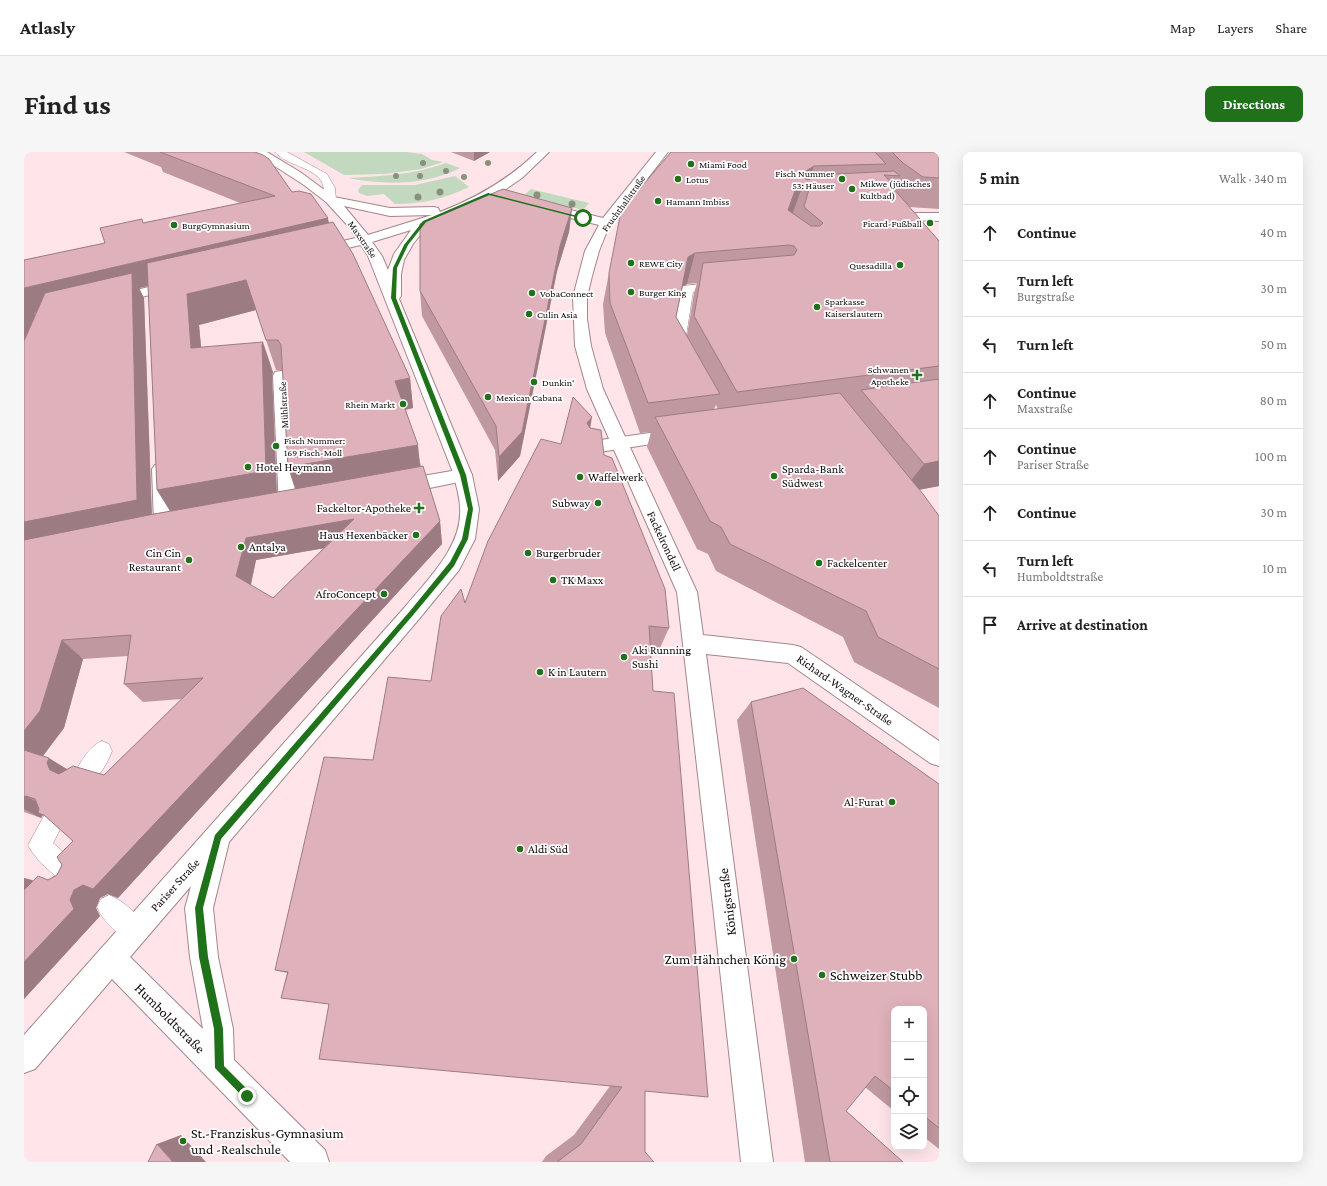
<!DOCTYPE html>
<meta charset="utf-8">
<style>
body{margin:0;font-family:"Crimson Pro",serif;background:#f6f6f6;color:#222}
.controls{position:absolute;right:12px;bottom:12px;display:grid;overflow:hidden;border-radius:8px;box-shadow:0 4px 16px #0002}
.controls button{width:36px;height:36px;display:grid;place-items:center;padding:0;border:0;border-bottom:1px solid #e0e0e0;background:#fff;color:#222;font:20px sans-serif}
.stop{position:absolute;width:12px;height:12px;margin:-9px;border:3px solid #1f711a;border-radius:50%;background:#fff}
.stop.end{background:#1f711a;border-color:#fff;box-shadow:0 1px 4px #0008}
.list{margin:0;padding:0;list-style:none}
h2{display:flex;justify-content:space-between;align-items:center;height:52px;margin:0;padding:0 16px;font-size:17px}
h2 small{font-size:13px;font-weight:400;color:#767676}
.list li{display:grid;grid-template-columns:26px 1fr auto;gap:12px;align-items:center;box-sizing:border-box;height:56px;padding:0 16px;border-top:1px solid #e0e0e0}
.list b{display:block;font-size:15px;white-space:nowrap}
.list p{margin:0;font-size:13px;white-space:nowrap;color:#767676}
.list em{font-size:13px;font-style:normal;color:#767676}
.icon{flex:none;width:22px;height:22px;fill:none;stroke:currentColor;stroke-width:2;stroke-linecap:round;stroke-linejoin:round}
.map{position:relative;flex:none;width:915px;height:1010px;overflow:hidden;border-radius:8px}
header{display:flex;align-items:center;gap:24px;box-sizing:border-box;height:56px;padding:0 20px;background:#fff;border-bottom:1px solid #e0e0e0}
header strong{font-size:19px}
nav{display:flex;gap:22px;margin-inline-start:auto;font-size:14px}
.intro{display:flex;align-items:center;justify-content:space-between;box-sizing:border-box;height:96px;padding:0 24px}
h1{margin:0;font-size:28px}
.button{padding:10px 18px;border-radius:8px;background:#1f711a;color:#fff;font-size:14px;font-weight:700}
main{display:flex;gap:24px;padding:0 24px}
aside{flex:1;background:#fff;border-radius:8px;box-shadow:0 4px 16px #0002}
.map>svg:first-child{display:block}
.green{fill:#c2d9c0}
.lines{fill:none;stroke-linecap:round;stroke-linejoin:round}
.service-casing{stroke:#a4868b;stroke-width:1}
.pedestrian-casing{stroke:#a4868b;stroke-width:2}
.minor-casing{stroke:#a4868b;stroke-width:2}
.secondary-casing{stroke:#a4868b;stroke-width:2}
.service{fill:#fff;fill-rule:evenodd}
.pedestrian{fill:#fff;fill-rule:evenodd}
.minor{fill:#fff;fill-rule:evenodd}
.secondary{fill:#fff;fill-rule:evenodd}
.tree{fill:#87917b}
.wall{fill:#c098a0;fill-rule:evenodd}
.shaded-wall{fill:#9c7c82}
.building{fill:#dfb1ba;stroke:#9c7c82;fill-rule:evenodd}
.route{fill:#1f711a}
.poi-dot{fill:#1f711a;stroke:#fff;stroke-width:1.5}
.labels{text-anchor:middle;stroke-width:3.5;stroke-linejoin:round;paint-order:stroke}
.far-poi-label{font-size:10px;fill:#12080a;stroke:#fff;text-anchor:start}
.far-street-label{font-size:10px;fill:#12080a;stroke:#fff}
.poi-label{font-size:12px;fill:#12080a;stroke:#fff;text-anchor:start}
.street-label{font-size:12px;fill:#12080a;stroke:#fff}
.near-street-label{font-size:14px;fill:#12080a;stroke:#fff}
.near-poi-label{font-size:14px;fill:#12080a;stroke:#fff;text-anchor:start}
</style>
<header>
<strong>Atlasly</strong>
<nav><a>Map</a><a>Layers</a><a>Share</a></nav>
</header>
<div class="intro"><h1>Find us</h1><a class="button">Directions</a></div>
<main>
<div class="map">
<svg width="915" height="1010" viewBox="0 0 915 1010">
<rect width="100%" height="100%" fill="#ffe5e9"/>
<!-- green -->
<path class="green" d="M 280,0 L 382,0 L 398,2 L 408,8 L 419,10 L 397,17 L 361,22 L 320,23 Z
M 422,11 L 436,16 C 401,34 361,33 324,26 C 359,24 389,23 422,11 Z
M 431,24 L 445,35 C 420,47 398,52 371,52 L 360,42 L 343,44 L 335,41 L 334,39 L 336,35 L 339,33 L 391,33 Z
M 507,37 L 565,51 L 559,58 L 499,44 Z"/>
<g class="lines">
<!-- service casing -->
<g class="service-casing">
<path id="service" d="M 251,0 L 263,0 L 303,22 L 311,36 L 312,48 L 311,50 L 303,50 C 299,43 302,34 295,26 C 284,14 262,13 251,0 Z
M 697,130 L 703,134 L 701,137 L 669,140 L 660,197 L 658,200 L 648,200 L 645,195 L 659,134 Z
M 78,589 L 85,592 L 88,599 C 83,612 73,630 60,635 L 52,632 L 49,625 C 55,612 65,594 78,589 Z
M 29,659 L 37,662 L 40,670 L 29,691 L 58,716 L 62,724 L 58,732 L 50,736 C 36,730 10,707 4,693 L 21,662 Z
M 85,743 C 100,749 117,764 123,779 L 120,788 L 111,791 C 96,785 79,770 73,755 L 77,747 Z"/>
</g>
<!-- pedestrian casing -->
<g class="pedestrian-casing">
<path id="pedestrian" d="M 886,61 L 915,61 L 915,69 L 882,68 L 880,65 L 882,62 Z
M 654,277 L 660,279 L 663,283 L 660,287 L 569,301 L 563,299 L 560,295 L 563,291 L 569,289 Z
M 439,317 L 445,318 L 448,323 L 445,328 L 376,342 L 370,340 L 367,335 L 370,330 L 376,328 Z"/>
</g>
<!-- minor casing -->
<g class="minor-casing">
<path id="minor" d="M 632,0 L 644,0 L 583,79 L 575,99 L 568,124 L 563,145 L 563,167 L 567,194 L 579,237 L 673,440 L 679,483 L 769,493 L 777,495 L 915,589 L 915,614 L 906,611 L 764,511 L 682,502 L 749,1010 L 717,1010 L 689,754 L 653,440 L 563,237 L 551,194 L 549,145 L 561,99 L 575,73 L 514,58 L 512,55 L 518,51 L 579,66 Z
M 340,84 L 347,88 L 345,91 L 294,103 L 289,102 L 287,99 L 289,96 Z
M 154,128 L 159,129 L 161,132 L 159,135 L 88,152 L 83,151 L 81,148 L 83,145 Z
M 257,219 L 263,220 L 265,224 L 273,355 L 271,360 L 264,362 L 257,360 L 255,355 L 249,224 L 251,220 Z
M 137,311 L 143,313 L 146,317 L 150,377 L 147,382 L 127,387 L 120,385 L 117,380 L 120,375 L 130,372 L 128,317 L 131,313 Z"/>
</g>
<!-- secondary casing -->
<g class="secondary-casing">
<path id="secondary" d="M 229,0 L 243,0 L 276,20 L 310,45 L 366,56 L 410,55 L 414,56 L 416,60 C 452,46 484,28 513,0 L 525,0 L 498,26 L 473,43 L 438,60 L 405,72 L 389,92 L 380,108 L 377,122 L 377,144 L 375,147 L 448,323 L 455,357 L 451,387 L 435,418 L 395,467 L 205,690 L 189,756 L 194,805 L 209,877 L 210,908 L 301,998 L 305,1010 L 266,1010 L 88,827 L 11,917 L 0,921 L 0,883 L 381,455 C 403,428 439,394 436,356 C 436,345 432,334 430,323 L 344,104 L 325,75 L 302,50 L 280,33 ZM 320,54 L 366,64 L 408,63 L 344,83 ZM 387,78 L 370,102 L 364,118 L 358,104 L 348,90 ZM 167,734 L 161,756 L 166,805 L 179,877 L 106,805 Z"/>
</g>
<!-- service -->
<use href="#service" class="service"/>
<!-- pedestrian -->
<use href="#pedestrian" class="pedestrian"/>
<!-- minor -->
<use href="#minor" class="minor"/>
<!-- secondary -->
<use href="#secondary" class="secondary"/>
</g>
<!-- trees -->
<g class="tree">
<circle cx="399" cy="11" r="3"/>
<circle cx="464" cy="11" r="3"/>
<circle cx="422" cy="19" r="3"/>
<circle cx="372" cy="24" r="3"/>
<circle cx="396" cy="24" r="3"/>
<circle cx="440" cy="25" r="3"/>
<circle cx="416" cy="40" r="3.5"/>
<circle cx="513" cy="43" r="3.5"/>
<circle cx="394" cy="45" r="3.5"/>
<circle cx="548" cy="52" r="3.5"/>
</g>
<!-- wall -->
<path class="wall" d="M 100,0 L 231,0 L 268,40 L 305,70 L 386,226 L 389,256 L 382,258 L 397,314 L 416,369 L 418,392 L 94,746 L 84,742 L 76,746 L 72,756 L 76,764 L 0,847 L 0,726 L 9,729 L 25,727 L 33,723 L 49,689 L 22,665 L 19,663 L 17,666 L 0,660 L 0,108 L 81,91 L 119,71 L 216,51 L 139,20 L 137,15 ZM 124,134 L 133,338 L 146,359 L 128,362 L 120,146 L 115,136 ZM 232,158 L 252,218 L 259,218 L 264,315 L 271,337 L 253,340 L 248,224 L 249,220 L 177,195 L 175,173 ZM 300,396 L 249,446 L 227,433 L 232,408 ZM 104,504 L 100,532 L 119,550 L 158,547 L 80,623 L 43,617 L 19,604 L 40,576 L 59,507 Z
M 427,0 L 466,0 L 450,9 Z
M 647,0 L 915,0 L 915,57 L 885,55 L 915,89 L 915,334 L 895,338 L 915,364 L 915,556 L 830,510 L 819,485 L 692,419 L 684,402 L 673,397 L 623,295 L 627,280 L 616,281 L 581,181 L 579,152 L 585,121 ZM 673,131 L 670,141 L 663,183 L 652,165 L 658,134 L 663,132 ZM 692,253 L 694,257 L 690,257 Z
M 548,56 L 545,80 L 533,119 L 496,304 L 474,329 L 471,298 L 398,164 L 396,139 Z
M 566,275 L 580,303 L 645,476 L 636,496 L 626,495 L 621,939 L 621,1000 L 630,1010 L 518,1010 L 522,1004 L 550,983 L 586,934 L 305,852 L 257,846 L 263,821 L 251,818 L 349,608 L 407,529 L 441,451 L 537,292 Z
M 727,550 L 915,632 L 915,997 L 900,985 L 900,857 L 870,857 L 870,959 L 841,935 L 822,959 L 879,1010 L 781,1010 L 713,568 Z"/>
<!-- shaded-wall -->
<path class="shaded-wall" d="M 450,0 L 466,0 L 450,9 Z
M 790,14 L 782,35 L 779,33 L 768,63 L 761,66 L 777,22 Z
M 548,56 L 545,80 L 533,119 L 496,304 L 474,329 L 475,305 L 536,94 Z
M 304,66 L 308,90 L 115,136 L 120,146 L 128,371 L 0,396 L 0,370 L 108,138 L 10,161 L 16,171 L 0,210 L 0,136 Z
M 671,101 L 663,132 L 656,136 L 664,105 Z
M 222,128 L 232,158 L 175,173 L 180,227 L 167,196 L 163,142 Z
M 239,190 L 249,220 L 248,224 L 253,348 L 151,367 L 133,338 Z
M 386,226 L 389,256 L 375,259 L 371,229 Z
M 568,265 L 564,289 L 563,271 Z
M 394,293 L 397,323 L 274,345 L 264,315 Z
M 915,309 L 915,334 L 877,341 L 900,312 Z
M 330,367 L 336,390 L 232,408 L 224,445 L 212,424 L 222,386 Z
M 416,369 L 418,392 L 94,746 L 84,742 L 76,746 L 72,756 L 76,764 L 0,847 L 0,810 L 46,748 L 50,738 Z
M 38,488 L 59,507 L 40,576 L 15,609 L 0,601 L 0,579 Z
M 25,606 L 49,621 L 51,633 L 26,618 L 23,611 Z
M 2,644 L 28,658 L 14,661 L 19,663 L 17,666 L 0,657 L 0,645 Z
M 0,726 L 8,728 L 28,747 L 0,739 Z
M 157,983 L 182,1010 L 149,1010 L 133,992 Z"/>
<!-- building -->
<path class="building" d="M 136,0 L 231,0 L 239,3 L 245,7 L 268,40 L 275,39 L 287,42 L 304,66 L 0,136 L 0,108 L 81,91 L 76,76 L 118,67 L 119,71 L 251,44 Z
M 647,0 L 851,0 L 862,12 L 790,14 L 777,22 L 777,25 L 784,28 L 794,23 L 870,19 L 876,24 L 860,23 L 872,36 L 869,36 L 915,89 L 915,214 L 713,240 L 670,164 L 679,111 L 770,103 L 773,98 L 770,94 L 765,93 L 671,101 L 664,105 L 652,165 L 696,242 L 624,251 L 586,151 L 585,121 L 597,59 ZM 779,33 L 785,37 L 780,55 L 799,71 L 796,74 L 787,74 L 764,58 L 772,36 Z
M 868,0 L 915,0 L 915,26 L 899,25 L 879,11 Z
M 479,37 L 548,56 L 536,94 L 498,280 L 475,305 L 472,274 L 396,139 L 396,72 Z
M 309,70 L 329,102 L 386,226 L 371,229 L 394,293 L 264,315 L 257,193 L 254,188 L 242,188 L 222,128 L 163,142 L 167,196 L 239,190 L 238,193 L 242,319 L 133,338 L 123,111 Z
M 108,121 L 113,348 L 0,370 L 0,189 L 21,141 Z
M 915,227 L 915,309 L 900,312 L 837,238 Z
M 816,241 L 899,342 L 915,364 L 915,517 L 854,485 L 842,459 L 706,392 L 697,375 L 686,369 L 631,265 Z
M 549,245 L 568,265 L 563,271 L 566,276 L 577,278 L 580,303 L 588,306 L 641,437 L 645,476 L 625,474 L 629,539 L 650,541 L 684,945 L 621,939 L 621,1000 L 630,1010 L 533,1010 L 557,992 L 598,935 L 295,907 L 305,852 L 257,846 L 264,820 L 251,818 L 300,605 L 349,608 L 364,525 L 407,529 L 417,464 L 437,437 L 441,451 L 464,389 L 517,287 L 537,292 Z
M 399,314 L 416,369 L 69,737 L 59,733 L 50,738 L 46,748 L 50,757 L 0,810 L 0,738 L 14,724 L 24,728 L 33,723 L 38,713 L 33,705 L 49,689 L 20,663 L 14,661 L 15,657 L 11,647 L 2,644 L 0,645 L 0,598 L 25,606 L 23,611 L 26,618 L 35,622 L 49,614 L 80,623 L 179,526 L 100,532 L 107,483 L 38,488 L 16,559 L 0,579 L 0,388 L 125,363 ZM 330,367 L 249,446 L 212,424 L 222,386 Z
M 779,536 L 915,632 L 915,976 L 900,964 L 900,857 L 870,857 L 870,939 L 851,924 L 822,959 L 879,1010 L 806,1010 L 727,550 Z
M 133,992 L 149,1010 L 124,1010 Z"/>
<!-- route -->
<path class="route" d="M 464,41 L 561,66 L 559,67 L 465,43 L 402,70 L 384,93 L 373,116 L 372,146 L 442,323 L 449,357 L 444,387 L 430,414 L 390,462 L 197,687 L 179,756 L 184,805 L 199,877 L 200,914 L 227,941 L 228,944 L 223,949 L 191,916 L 190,877 L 175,805 L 171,756 L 191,683 L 386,459 L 426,410 L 438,387 L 444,357 L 436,323 L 367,146 L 369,116 L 380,93 L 399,69 Z"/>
<!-- markers -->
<g class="poi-dot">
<circle cx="667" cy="12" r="4"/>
<circle cx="654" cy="27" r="4"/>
<circle cx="818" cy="27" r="4"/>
<circle cx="828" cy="37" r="4"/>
<circle cx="634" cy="49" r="4"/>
<circle cx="906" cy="71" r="4"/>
<circle cx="150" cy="73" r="4"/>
<circle cx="607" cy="111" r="4"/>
<circle cx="876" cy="113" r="4"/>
<circle cx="607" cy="140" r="4"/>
<circle cx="508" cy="141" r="4"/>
<circle cx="793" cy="155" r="4"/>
<circle cx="505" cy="162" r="4"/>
<path d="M891 217h4v4h4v4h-4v4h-4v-4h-4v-4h4z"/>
<circle cx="510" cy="230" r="4"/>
<circle cx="464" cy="245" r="4"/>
<circle cx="379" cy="252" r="4"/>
<circle cx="252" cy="294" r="4"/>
<circle cx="224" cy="315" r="4"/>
<circle cx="750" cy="324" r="4"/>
<circle cx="556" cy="325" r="4"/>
<circle cx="574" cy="351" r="4"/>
<path d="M393 350h4v4h4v4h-4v4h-4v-4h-4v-4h4z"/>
<circle cx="392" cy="383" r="4"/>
<circle cx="217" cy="395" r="4"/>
<circle cx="504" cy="401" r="4"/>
<circle cx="165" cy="408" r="4"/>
<circle cx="795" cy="411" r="4"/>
<circle cx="529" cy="428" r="4"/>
<circle cx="360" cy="442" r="4"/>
<circle cx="600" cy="505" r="4"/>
<circle cx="516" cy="520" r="4"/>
<circle cx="868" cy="650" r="4"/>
<circle cx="496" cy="697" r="4"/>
<circle cx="770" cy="807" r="4"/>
<circle cx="798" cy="823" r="4"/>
<circle cx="159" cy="989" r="4"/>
</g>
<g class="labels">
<!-- far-poi labels -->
<g class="far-poi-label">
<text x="675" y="16">Miami Food</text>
<text x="810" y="25" text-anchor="end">Fisch Nummer<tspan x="810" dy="12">53: Häuser</tspan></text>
<text x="662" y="31">Lotus</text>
<text x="836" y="35">Mikwe (jüdisches<tspan x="836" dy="12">Kultbad)</tspan></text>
<text x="642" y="53">Hamann Imbiss</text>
<text x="898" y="75" text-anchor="end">Picard-Fußball</text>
<text x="158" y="77">BurgGymnasium</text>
<text x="615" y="115">REWE City</text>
<text x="868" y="117" text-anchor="end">Quesadilla</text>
<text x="615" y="144">Burger King</text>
<text x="516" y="145">VobaConnect</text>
<text x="801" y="153">Sparkasse<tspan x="801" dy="12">Kaiserslautern</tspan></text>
<text x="513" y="166">Culin Asia</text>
<text x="885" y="221" text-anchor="end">Schwanen<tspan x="885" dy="12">Apotheke</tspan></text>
<text x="518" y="234">Dunkin'</text>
<text x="472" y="249">Mexican Cabana</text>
<text x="371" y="256" text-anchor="end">Rhein Markt</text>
<text x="260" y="292">Fisch Nummer:<tspan x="260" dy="12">169 Fisch-Moll</tspan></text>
</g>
<!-- far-street labels -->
<g class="far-street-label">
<text transform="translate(599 51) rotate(-54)" y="4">Fruchthallstraße</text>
<text transform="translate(339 87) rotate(55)" y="4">Maxstraße</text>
<text transform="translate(259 253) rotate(-93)" y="4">Mühlstraße</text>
</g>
<!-- poi labels -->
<g class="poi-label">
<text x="232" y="319">Hotel Heymann</text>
<text x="758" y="321">Sparda-Bank<tspan x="758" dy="14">Südwest</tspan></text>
<text x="564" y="329">Waffelwerk</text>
<text x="566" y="355" text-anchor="end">Subway</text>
<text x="387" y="360" text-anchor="end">Fackeltor-Apotheke</text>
<text x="384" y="387" text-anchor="end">Haus Hexenbäcker</text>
<text x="225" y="399">Antalya</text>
<text x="157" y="405" text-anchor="end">Cin Cin<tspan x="157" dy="14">Restaurant</tspan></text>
<text x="512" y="405">Burgerbruder</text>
<text x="803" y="415">Fackelcenter</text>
<text x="537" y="432">TK Maxx</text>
<text x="352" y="446" text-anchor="end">AfroConcept</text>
<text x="608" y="502">Aki Running<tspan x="608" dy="14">Sushi</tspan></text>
<text x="524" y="524">K in Lautern</text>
<text x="860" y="654" text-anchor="end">Al-Furat</text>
<text x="504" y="701">Aldi Süd</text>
</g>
<!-- street labels -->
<g class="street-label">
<text transform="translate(640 389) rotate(65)" y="4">Fackelrondell</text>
<text transform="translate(821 538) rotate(35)" y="4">Richard-Wagner-Straße</text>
<text transform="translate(151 733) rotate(-48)" y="4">Pariser Straße</text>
</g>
<!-- near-street labels -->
<g class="near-street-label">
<text transform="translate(703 750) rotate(-97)" y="5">Königstraße</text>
<text transform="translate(146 866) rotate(45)" y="5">Humboldtstraße</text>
</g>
<!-- near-poi labels -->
<g class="near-poi-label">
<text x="762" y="812" text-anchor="end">Zum Hähnchen König</text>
<text x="806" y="828">Schweizer Stubb</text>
<text x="167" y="986">St.-Franziskus-Gymnasium<tspan x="167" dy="16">und -Realschule</tspan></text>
</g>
</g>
</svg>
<div class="controls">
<button>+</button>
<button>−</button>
<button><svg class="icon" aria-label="locate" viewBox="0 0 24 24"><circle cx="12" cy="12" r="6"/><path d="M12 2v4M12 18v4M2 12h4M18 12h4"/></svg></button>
<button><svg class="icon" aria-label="layers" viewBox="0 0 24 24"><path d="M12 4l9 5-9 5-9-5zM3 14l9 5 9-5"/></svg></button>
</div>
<div class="stop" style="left:559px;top:66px"></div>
<div class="stop end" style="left:223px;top:944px"></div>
</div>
<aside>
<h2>5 min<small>Walk · 340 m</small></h2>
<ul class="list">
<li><svg class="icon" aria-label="ahead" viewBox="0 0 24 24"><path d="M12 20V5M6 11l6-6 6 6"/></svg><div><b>Continue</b></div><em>40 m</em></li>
<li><svg class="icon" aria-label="left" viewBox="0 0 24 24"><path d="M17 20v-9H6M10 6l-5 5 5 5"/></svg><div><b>Turn left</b><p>Burgstraße</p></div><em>30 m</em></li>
<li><svg class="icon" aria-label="left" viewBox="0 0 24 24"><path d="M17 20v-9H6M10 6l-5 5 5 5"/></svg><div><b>Turn left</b></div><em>50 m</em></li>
<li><svg class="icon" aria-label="ahead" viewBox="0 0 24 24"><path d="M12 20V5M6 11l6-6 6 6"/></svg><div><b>Continue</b><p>Maxstraße</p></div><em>80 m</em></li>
<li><svg class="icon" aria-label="ahead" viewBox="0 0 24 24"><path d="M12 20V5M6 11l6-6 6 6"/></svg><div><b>Continue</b><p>Pariser Straße</p></div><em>100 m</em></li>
<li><svg class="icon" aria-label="ahead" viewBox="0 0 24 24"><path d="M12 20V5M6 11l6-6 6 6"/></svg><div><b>Continue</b></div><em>30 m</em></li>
<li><svg class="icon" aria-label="left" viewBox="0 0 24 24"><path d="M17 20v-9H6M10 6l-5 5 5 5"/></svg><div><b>Turn left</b><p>Humboldtstraße</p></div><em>10 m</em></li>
<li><svg class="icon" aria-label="arrive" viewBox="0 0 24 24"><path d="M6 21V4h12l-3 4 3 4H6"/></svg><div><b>Arrive at destination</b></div></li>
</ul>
</aside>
</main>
